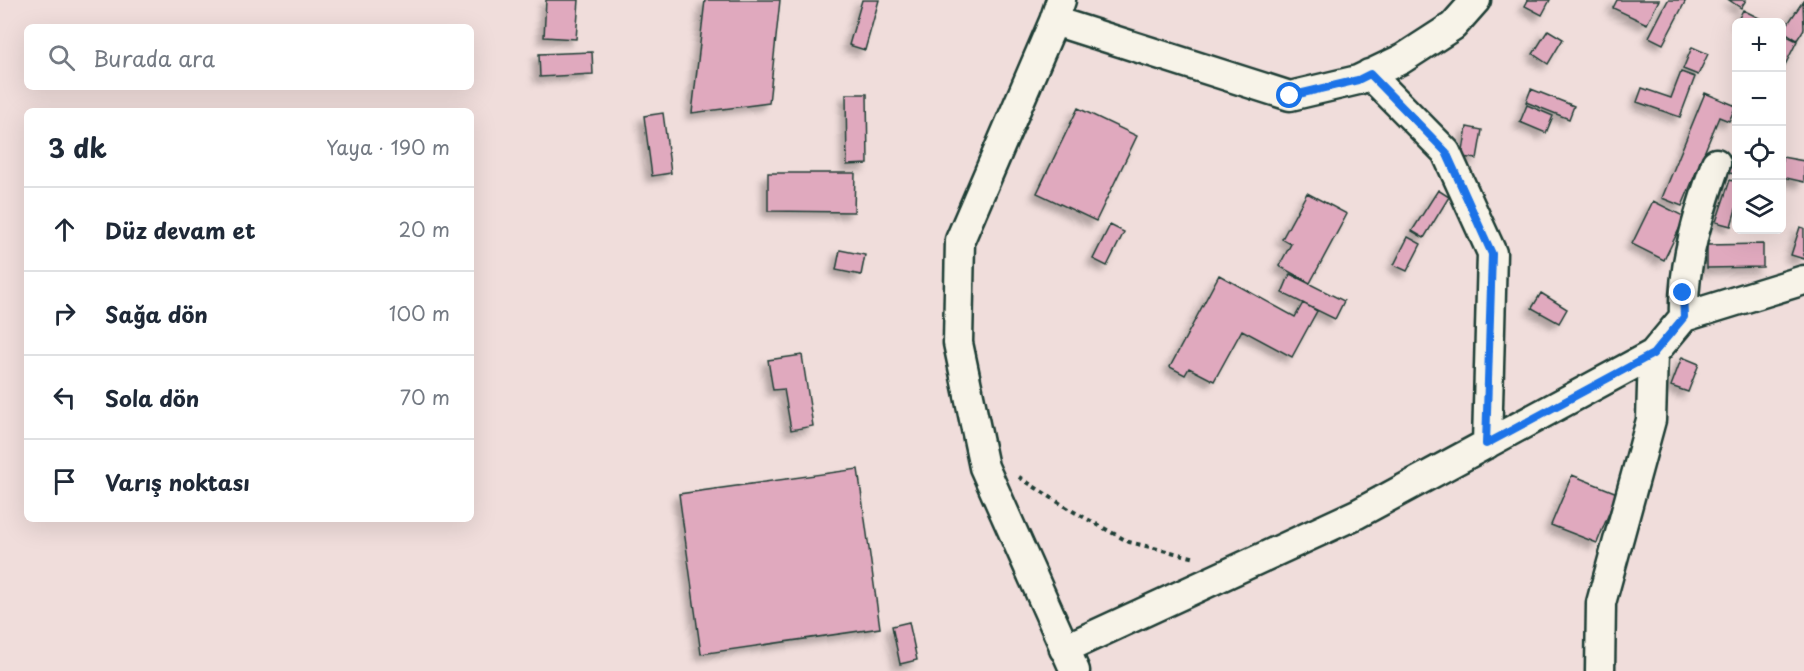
<!DOCTYPE html>
<html lang="tr">
<meta charset="utf-8">
<style>
body{margin:0;font-family:"Playpen Sans",sans-serif;background:#f2f2f3;color:#1f2937}
.controls{position:absolute;right:18px;top:18px;display:grid;overflow:hidden;border-radius:9px;box-shadow:0 6px 24px #0002}
.controls button{width:54px;height:54px;display:grid;place-items:center;padding:0;border:0;border-bottom:2px solid #e0e1e3;background:#fff;color:#1f2937;font:30px sans-serif}
.stop{position:absolute;width:18px;height:18px;margin:-14px;border:4px solid #1a73e8;border-radius:50%;background:#fff}
.stop.end{background:#1a73e8;border-color:#fff;box-shadow:0 2px 6px #0008}
.list{margin:0;padding:0;list-style:none}
h2{display:flex;justify-content:space-between;align-items:center;height:78px;margin:0;padding:0 24px;font-size:26px}
h2 small{font-size:20px;font-weight:400;color:#747a83}
.list li{display:grid;grid-template-columns:39px 1fr auto;gap:18px;align-items:center;box-sizing:border-box;height:84px;padding:0 24px;border-top:2px solid #e0e1e3}
.list b{display:block;font-size:22px;white-space:nowrap}
.list em{font-size:20px;font-style:normal;color:#747a83}
.icon{flex:none;width:33px;height:33px;fill:none;stroke:currentColor;stroke-width:2;stroke-linecap:round;stroke-linejoin:round}
.map{position:relative;flex:none;width:1804px;height:671px;overflow:hidden}
.search{position:absolute;background:#fff;box-shadow:0 6px 24px #0002;left:24px;top:24px;width:450px;height:66px;display:flex;align-items:center;gap:15px;box-sizing:border-box;padding:0 21px;border-radius:9px;color:#747a83;font-size:22px}
.panel{position:absolute;background:#fff;box-shadow:0 6px 24px #0002;left:24px;top:108px;width:450px;height:414px;border-radius:9px}
.map>svg:first-child{display:block}
.building{fill:#e0a9be;stroke:#1f3d34;stroke-width:1.5;filter:url(#shadow)}
.lines{fill:none;stroke-linecap:round;stroke-linejoin:round}
.street-casing{stroke:#1f3d34;stroke-width:33}
.path{stroke:#1f3d34;stroke-width:4;stroke-dasharray:4.5 4.5;stroke-linecap:butt}
.street{stroke:#f7f3e8;stroke-width:28}
.route{stroke:#1a73e8;stroke-width:8}
</style>
<div class="map">
<svg width="1804" height="671" viewBox="0 0 1804 671">
<defs>
<filter id="shadow"><feDropShadow dx="-5.5" dy="5.5" stdDeviation="3" flood-color="#0004"/></filter>
</defs>
<rect width="100%" height="100%" fill="#f0dddb"/>
<filter id="ink" filterUnits="userSpaceOnUse"><feTurbulence type="fractalNoise" baseFrequency=".0167" numOctaves="2"/><feDisplacementMap in="SourceGraphic" scale="12" xChannelSelector="R" yChannelSelector="G"/><feConvolveMatrix kernelMatrix="1 2 1 2 8 2 1 2 1" color-interpolation-filters="sRGB"/></filter>
<g filter="url(#ink)">
<!-- building -->
<path class="building" d="M 546,0 L 579,0 L 576,39 L 544,37 Z
M 705,0 L 780,0 L 769,103 L 692,113 Z
M 862,0 L 879,0 L 865,50 L 849,45 Z
M 1528,0 L 1550,0 L 1542,15 L 1525,6 Z
M 1617,0 L 1659,0 L 1647,24 L 1613,8 Z
M 1668,0 L 1686,0 L 1663,44 L 1649,37 Z
M 1729,0 L 1746,0 L 1741,8 Z
M 1803,1 L 1804,29 L 1797,40 L 1783,31 Z
M 1743,10 L 1767,22 L 1737,22 Z
M 1548,30 L 1563,39 L 1548,64 L 1533,54 Z
M 1783,34 L 1797,41 L 1782,71 L 1782,36 Z
M 1692,47 L 1708,54 L 1698,75 L 1683,69 Z
M 592,52 L 593,74 L 540,77 L 539,54 Z
M 1681,72 L 1695,77 L 1680,117 L 1637,102 L 1642,88 L 1671,98 Z
M 1531,89 L 1574,106 L 1569,119 L 1526,102 Z
M 1705,93 L 1736,106 L 1729,121 L 1719,117 L 1682,206 L 1662,198 Z
M 846,94 L 867,94 L 868,164 L 847,165 Z
M 1527,105 L 1553,116 L 1546,133 L 1520,122 Z
M 1078,108 L 1137,136 L 1096,221 L 1037,193 Z
M 663,113 L 671,173 L 652,176 L 644,116 Z
M 1467,127 L 1482,130 L 1477,159 L 1462,157 Z
M 1732,157 L 1736,157 L 1736,174 L 1729,173 Z
M 1782,157 L 1804,161 L 1804,182 L 1782,177 Z
M 768,173 L 855,173 L 854,212 L 768,211 Z
M 1730,180 L 1736,182 L 1736,209 L 1731,226 L 1716,222 Z
M 1438,190 L 1449,197 L 1424,238 L 1412,231 Z
M 1307,193 L 1347,214 L 1310,283 L 1279,266 L 1291,244 L 1282,239 Z
M 1653,201 L 1685,217 L 1664,260 L 1632,244 Z
M 1110,225 L 1124,232 L 1107,266 L 1093,259 Z
M 1800,227 L 1804,228 L 1804,259 L 1791,255 Z
M 1408,237 L 1421,244 L 1407,271 L 1394,265 Z
M 1763,244 L 1763,267 L 1707,268 L 1707,245 Z
M 840,250 L 865,255 L 861,275 L 836,270 Z
M 1290,274 L 1344,301 L 1335,319 L 1282,293 Z
M 1219,275 L 1295,317 L 1303,303 L 1317,311 L 1292,357 L 1242,330 L 1214,381 L 1189,368 L 1185,375 L 1170,367 Z
M 1541,293 L 1567,309 L 1559,323 L 1532,308 Z
M 802,355 L 813,426 L 791,430 L 784,389 L 773,390 L 768,360 Z
M 1682,357 L 1699,364 L 1688,392 L 1671,386 Z
M 858,469 L 880,628 L 701,654 L 679,494 Z
M 1572,475 L 1617,493 L 1597,543 L 1551,525 Z
M 909,622 L 917,660 L 900,664 L 892,626 Z"/>
<g class="lines">
<!-- street casing -->
<g class="street-casing">
<path id="street" d="M 1061,0 L 1054,21 L 960,240 L 958,343 L 984,467 L 1075,671
M 1054,21 L 1290,96 L 1358,80 L 1402,59 L 1453,26 L 1476,0
M 1369,74 L 1446,152 L 1492,253 L 1487,444
M 1684,317 C 1682,265 1699,212 1716,163
M 1064,649 L 1357,514 L 1653,354 L 1684,317 L 1804,280
M 1600,671 L 1601,603 L 1651,420 L 1653,354"/>
</g>
<!-- path -->
<path class="path" d="M 1019,477 L 1069,509 L 1129,542 L 1196,558"/>
<!-- street -->
<use href="#street" class="street"/>
</g>
</g>
<g class="lines" filter="url(#ink)">
<!-- route -->
<path class="route" d="M 1290,96 L 1358,80 L 1370,74 L 1446,152 L 1492,254 L 1486,444 L 1653,354 L 1684,317 L 1683,293"/>
</g>
</svg>
<div class="controls">
<button>+</button>
<button>−</button>
<button><svg class="icon" aria-label="locate" viewBox="0 0 24 24"><circle cx="12" cy="12" r="6"/><path d="M12 2v4M12 18v4M2 12h4M18 12h4"/></svg></button>
<button><svg class="icon" aria-label="layers" viewBox="0 0 24 24"><path d="M12 4l9 5-9 5-9-5zM3 14l9 5 9-5"/></svg></button>
</div>
<div class="stop" style="left:1290px;top:96px"></div>
<div class="stop end" style="left:1683px;top:293px"></div>
<div class="search"><svg class="icon" aria-label="search" viewBox="0 0 24 24"><circle cx="10" cy="10" r="6"/><path d="M15 15l6 6"/></svg>Burada ara</div>
<section class="panel">
<h2>3 dk<small>Yaya · 190 m</small></h2>
<ul class="list">
<li><svg class="icon" aria-label="ahead" viewBox="0 0 24 24"><path d="M12 20V5M6 11l6-6 6 6"/></svg><div><b>Düz devam et</b></div><em>20 m</em></li>
<li><svg class="icon" aria-label="right" viewBox="0 0 24 24"><path d="M7 20v-9h11M14 6l5 5-5 5"/></svg><div><b>Sağa dön</b></div><em>100 m</em></li>
<li><svg class="icon" aria-label="left" viewBox="0 0 24 24"><path d="M17 20v-9H6M10 6l-5 5 5 5"/></svg><div><b>Sola dön</b></div><em>70 m</em></li>
<li><svg class="icon" aria-label="arrive" viewBox="0 0 24 24"><path d="M6 21V4h12l-3 4 3 4H6"/></svg><div><b>Varış noktası</b></div></li>
</ul>
</section>
</div>
